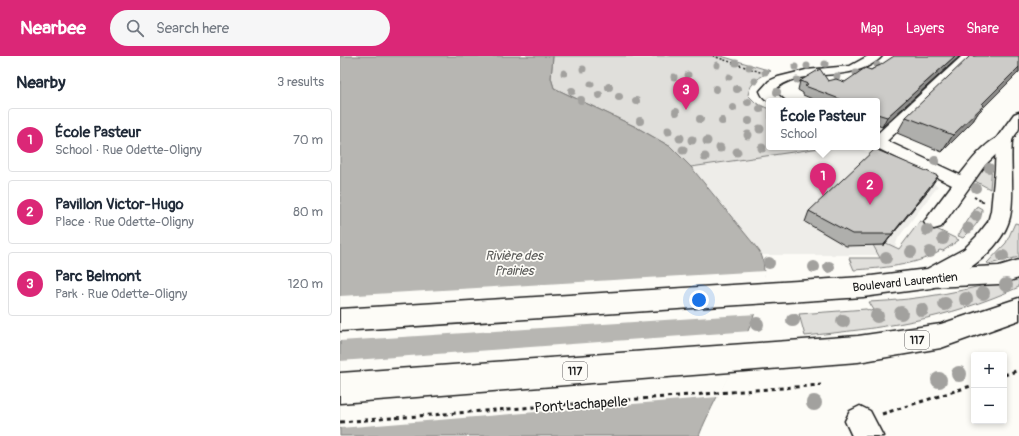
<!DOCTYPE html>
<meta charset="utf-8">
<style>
body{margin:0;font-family:Pangolin,sans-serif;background:#f6f6f7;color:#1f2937}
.controls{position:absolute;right:12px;bottom:12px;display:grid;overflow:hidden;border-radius:4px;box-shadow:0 2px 6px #0003}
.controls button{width:36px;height:36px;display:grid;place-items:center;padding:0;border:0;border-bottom:1px solid #e0e1e3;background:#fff;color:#1f2937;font:20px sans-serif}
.you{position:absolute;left:359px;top:244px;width:14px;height:14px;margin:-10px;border:3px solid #fff;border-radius:50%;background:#1a73e8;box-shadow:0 0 0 6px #1a73e833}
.badge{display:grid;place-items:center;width:26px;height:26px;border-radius:50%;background:#db2777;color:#fff;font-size:13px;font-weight:700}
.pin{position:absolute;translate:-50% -33px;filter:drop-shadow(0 1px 2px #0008)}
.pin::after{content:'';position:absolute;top:21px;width:14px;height:12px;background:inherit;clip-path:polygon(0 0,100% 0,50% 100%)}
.popup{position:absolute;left:426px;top:42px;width:114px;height:52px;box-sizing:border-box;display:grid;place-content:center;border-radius:4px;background:#fff;filter:drop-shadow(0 1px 3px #0005);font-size:13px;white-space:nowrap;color:#747a83}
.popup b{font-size:15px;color:#1f2937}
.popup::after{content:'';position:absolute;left:50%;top:100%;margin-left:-8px;border:8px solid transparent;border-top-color:#fff}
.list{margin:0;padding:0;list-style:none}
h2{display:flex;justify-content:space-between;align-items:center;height:52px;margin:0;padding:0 16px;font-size:17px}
h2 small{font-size:13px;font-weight:400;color:#747a83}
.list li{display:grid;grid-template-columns:26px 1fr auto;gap:12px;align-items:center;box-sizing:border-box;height:64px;margin:0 8px 8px;padding:0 8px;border:1px solid #e0e1e3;border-radius:4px}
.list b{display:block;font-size:15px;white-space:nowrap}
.list p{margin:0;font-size:13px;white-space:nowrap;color:#747a83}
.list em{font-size:13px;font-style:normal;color:#747a83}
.icon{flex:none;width:22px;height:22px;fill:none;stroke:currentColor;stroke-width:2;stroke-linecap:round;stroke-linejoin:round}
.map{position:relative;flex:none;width:679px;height:380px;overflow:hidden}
header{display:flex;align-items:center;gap:24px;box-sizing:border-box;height:56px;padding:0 20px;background:#db2777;color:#fff}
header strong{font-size:19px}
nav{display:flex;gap:22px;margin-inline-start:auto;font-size:14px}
.search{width:280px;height:36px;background:#f6f6f7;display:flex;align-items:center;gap:10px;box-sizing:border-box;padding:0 14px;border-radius:22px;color:#747a83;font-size:15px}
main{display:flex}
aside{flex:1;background:#fff}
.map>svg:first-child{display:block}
.built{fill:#eeede9}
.green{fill:#e0dfdb;stroke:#7e7e7c}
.water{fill:#b7b6b2;stroke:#797876}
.pier{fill:#fdfcf7}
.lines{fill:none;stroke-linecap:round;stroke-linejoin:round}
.minor-casing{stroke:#1c1c1c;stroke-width:3}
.major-casing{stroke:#1c1c1c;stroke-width:3}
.path-far3{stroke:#1c1c1c;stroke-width:1.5;stroke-dasharray:2 2;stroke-linecap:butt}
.path-far2{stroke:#1c1c1c;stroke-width:2;stroke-dasharray:2.5 2.5;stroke-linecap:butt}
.path-far1{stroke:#1c1c1c;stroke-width:2.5;stroke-dasharray:3 3;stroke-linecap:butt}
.path{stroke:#1c1c1c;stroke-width:3;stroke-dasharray:4 4;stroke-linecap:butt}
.minor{fill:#fdfcf7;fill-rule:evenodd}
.major{fill:#fdfcf7;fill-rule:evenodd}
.tree{fill:#a2a19e}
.wall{fill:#afafac;stroke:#1c1c1c}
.shaded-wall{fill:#8f8e8c;stroke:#1c1c1c}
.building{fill:#cccbc8;stroke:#1c1c1c}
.labels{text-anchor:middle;stroke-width:3.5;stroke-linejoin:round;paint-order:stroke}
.shield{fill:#fdfcf7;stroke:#605f5e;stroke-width:1}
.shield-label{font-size:11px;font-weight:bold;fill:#1c1c1c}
.street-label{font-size:12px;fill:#1c1c1c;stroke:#fdfcf7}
.water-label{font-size:13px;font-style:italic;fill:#5a5a58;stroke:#fdfcf7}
.near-street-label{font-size:14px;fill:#1c1c1c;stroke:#fdfcf7}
</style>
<header>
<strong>Nearbee</strong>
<div class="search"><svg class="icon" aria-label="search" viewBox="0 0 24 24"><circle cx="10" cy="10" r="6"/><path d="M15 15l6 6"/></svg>Search here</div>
<nav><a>Map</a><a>Layers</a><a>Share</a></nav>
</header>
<main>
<aside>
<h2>Nearby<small>3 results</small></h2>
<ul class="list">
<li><span class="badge">1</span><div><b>École Pasteur</b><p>School · Rue Odette-Oligny</p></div><em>70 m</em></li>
<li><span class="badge">2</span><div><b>Pavillon Victor-Hugo</b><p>Place · Rue Odette-Oligny</p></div><em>80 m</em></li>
<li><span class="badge">3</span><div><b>Parc Belmont</b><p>Park · Rue Odette-Oligny</p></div><em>120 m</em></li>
</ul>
</aside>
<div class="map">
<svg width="679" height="380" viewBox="0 0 679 380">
<rect width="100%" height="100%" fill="#fdfcf7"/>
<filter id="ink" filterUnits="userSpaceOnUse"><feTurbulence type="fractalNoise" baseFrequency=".025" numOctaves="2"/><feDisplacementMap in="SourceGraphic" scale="8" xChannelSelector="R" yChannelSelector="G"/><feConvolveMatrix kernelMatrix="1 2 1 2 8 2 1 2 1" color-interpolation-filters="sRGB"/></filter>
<g filter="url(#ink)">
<!-- built -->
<path class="built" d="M 487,91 L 517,91 L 598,130 L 558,182 L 552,199 L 421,199 L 383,149 L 351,111 Z"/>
<!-- green -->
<path class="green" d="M 213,0 L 381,0 L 431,15 C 420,21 410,26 408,39 L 416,47 L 429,53 L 429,91 L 487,91 L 351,111 L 331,91 L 296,71 L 214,32 L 211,22 Z
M 647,108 L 652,110 L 650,133 L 635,125 Z
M 637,150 L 642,153 C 643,164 630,175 623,182 L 618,180 Z
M 580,165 L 619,184 L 603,195 L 600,194 L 598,195 L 599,196 C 573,210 543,212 514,214 L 509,202 L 540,202 L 533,189 L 544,189 L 546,187 L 559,193 Z
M 675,167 L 679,168 L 679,201 L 649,208 L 647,207 L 666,187 Z
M 679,220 L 679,231 C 606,264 543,272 465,280 L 459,258 L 526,253 L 530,255 L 534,254 L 529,246 C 581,244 630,234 679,220 Z"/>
<!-- water -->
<path class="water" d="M 0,0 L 213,0 L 211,22 L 214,32 L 296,71 L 331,91 L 351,111 L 412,186 C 415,190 419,194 421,198 C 438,239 374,339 359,380 L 0,380 Z"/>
<!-- pier -->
<path class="pier" d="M 425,215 L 423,235 L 417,258 L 0,285 L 0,240 Z
M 411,275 L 378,341 L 0,372 L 0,305 Z"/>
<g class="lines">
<!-- minor casing -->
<g class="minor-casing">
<path id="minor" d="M 528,0 L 542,0 C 539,4 536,5 532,8 C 503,26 456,11 434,35 L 445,45 C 433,45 425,48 420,35 L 429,25 L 438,21 L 466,14 L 510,10 Z
M 622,0 L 635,0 L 547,85 L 620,119 C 630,106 653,75 670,80 L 672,83 L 645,109 L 601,171 L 594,173 L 587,171 L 584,166 L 612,129 L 535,91 L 537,91 L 537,78 Z
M 679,204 L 679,222 L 659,228 L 591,231 L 583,228 L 580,222 L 583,216 L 591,213 L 659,210 Z
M 520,350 L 530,355 L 543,380 L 512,380 L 505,365 L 510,355 Z"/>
</g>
<!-- major casing -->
<g class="major-casing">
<path id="major" d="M 679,56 C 679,61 679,67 679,72 C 678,77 673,80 672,85 C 670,108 674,132 671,155 C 667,191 623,221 591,232 L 523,241 L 0,275 L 0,253 L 523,221 L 587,213 L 624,193 L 637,180 L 648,166 L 651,155 L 655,113 L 656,83 L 674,58 Z
M 679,242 L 679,264 L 601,292 L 518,306 L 0,347 L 0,317 L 518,280 L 601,268 Z"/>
</g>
<!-- path-far3 -->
<path class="path-far3" d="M 373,0 L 423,17"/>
<!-- path-far2 -->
<path class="path-far2" d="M 634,141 L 643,146"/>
<!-- path-far1 -->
<path class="path-far1" d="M 641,145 L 644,146"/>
<!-- path -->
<path class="path" d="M 664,319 L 679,314
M 542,358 L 634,329
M 0,366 L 481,329"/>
<!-- minor -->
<use href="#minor" class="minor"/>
<!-- major -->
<use href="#major" class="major"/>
</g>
<!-- trees -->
<g class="tree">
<circle cx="396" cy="7" r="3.5"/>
<circle cx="485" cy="8" r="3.5"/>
<circle cx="377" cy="9" r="3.5"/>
<circle cx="537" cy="9" r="3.5"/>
<circle cx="467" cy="10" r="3.5"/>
<circle cx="409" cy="11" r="3.5"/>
<circle cx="455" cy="11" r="3.5"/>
<circle cx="243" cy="13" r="3.5"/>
<circle cx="425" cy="16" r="3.5"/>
<circle cx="224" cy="17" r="3.5"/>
<circle cx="516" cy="17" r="3.5"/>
<circle cx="348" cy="19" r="3.5"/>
<circle cx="497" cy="20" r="3.5"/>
<circle cx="334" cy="21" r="3.5"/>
<circle cx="389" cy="21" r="3.5"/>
<circle cx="457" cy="24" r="3.5"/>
<circle cx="415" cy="25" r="3.5"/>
<circle cx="251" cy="28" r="3.5"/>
<circle cx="269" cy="31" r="4"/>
<circle cx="376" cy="33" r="4"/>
<circle cx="397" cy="33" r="4"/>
<circle cx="232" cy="35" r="4"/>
<circle cx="437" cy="36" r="4"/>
<circle cx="348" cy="38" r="4"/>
<circle cx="259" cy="39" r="4"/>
<circle cx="279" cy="41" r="4"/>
<circle cx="241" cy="44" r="4"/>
<circle cx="296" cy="45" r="4"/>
<circle cx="408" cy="46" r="4"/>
<circle cx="393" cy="52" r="4"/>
<circle cx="420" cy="53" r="4"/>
<circle cx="336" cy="56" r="4"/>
<circle cx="360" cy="63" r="4"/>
<circle cx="300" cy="65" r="4"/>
<circle cx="382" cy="65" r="4"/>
<circle cx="409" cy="65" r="4"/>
<circle cx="420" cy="73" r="4.5"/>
<circle cx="328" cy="75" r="4.5"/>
<circle cx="408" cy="79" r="4.5"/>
<circle cx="340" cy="82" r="4.5"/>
<circle cx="352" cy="84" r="4.5"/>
<circle cx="367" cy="85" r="4.5"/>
<circle cx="380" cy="92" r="4.5"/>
<circle cx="422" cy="92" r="4.5"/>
<circle cx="343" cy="94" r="4.5"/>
<circle cx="397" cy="96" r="4.5"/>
<circle cx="365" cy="101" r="4.5"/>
<circle cx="595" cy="105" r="5"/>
<circle cx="649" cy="112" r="5"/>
<circle cx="636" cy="132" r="5"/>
<circle cx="636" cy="160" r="5.5"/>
<circle cx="628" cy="172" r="5.5"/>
<circle cx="587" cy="174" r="6"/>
<circle cx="603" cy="183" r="6"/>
<circle cx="571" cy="196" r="6"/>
<circle cx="590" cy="196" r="6"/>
<circle cx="663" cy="200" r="6"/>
<circle cx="546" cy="202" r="6"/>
<circle cx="429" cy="207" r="6"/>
<circle cx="474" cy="211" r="6"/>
<circle cx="489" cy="211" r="6"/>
<circle cx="666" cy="229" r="7"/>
<circle cx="643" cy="237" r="7"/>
<circle cx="626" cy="243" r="7"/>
<circle cx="605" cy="248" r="7"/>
<circle cx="582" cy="254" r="7"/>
<circle cx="561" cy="257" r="7"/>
<circle cx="537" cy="260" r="7"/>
<circle cx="453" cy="264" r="7"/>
<circle cx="503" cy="265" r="7"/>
<circle cx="417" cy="268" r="7"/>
<circle cx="619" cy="318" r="8"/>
<circle cx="599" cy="324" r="8"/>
<circle cx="474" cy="347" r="8"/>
</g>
<!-- wall -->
<path class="wall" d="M 620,0 L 542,71 L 537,69 L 537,45 L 477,45 L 463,39 L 463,37 L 458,34 L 460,25 L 488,25 L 505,26 L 539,10 Z
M 679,0 L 679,16 L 638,57 L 633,65 L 602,96 L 557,77 L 566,61 Z
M 590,132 L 544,189 L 506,190 L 465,166 L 469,155 Z"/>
<!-- shaded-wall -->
<path class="shaded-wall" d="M 615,0 L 620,0 L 542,71 L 547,61 Z
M 679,11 L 679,16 L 638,57 L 633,65 L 602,96 L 613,79 L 642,48 Z
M 598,120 L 590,132 L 544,189 L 552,178 Z"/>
<!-- building -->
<path class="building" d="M 554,0 L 615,0 L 547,61 L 537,58 L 537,45 L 505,45 L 465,30 L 468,28 L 460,25 L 480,13 L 488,25 L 496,23 L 505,26 L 525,12 L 531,14 L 538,10 L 539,10 Z
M 630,0 L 679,0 L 679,11 L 642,48 L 644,49 L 613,79 L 566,61 Z
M 535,93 L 598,120 L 552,178 L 512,178 L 469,155 Z"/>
</g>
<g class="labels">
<!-- shield labels -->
<g class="shield">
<rect x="565" y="275" width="24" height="18" rx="3"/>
<rect x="223" y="306" width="24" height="18" rx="3"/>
</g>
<g class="shield-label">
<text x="577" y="288">117</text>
<text x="235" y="319">117</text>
</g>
<!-- street labels -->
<g class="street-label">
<text transform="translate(565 226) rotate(-6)" y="4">Boulevard Laurentien</text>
</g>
<!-- water labels -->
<g class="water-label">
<text x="174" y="204">Rivière des<tspan x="174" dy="15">Prairies</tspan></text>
</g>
<!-- near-street labels -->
<g class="near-street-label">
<text transform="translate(241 348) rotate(-4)" y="5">Pont Lachapelle</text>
</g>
</g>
</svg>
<div class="controls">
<button>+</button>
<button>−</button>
</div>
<div class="you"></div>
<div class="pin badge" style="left:483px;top:140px">1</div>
<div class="popup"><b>École Pasteur</b>School</div>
<div class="pin badge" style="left:530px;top:149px">2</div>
<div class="pin badge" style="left:346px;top:54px">3</div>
</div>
</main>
